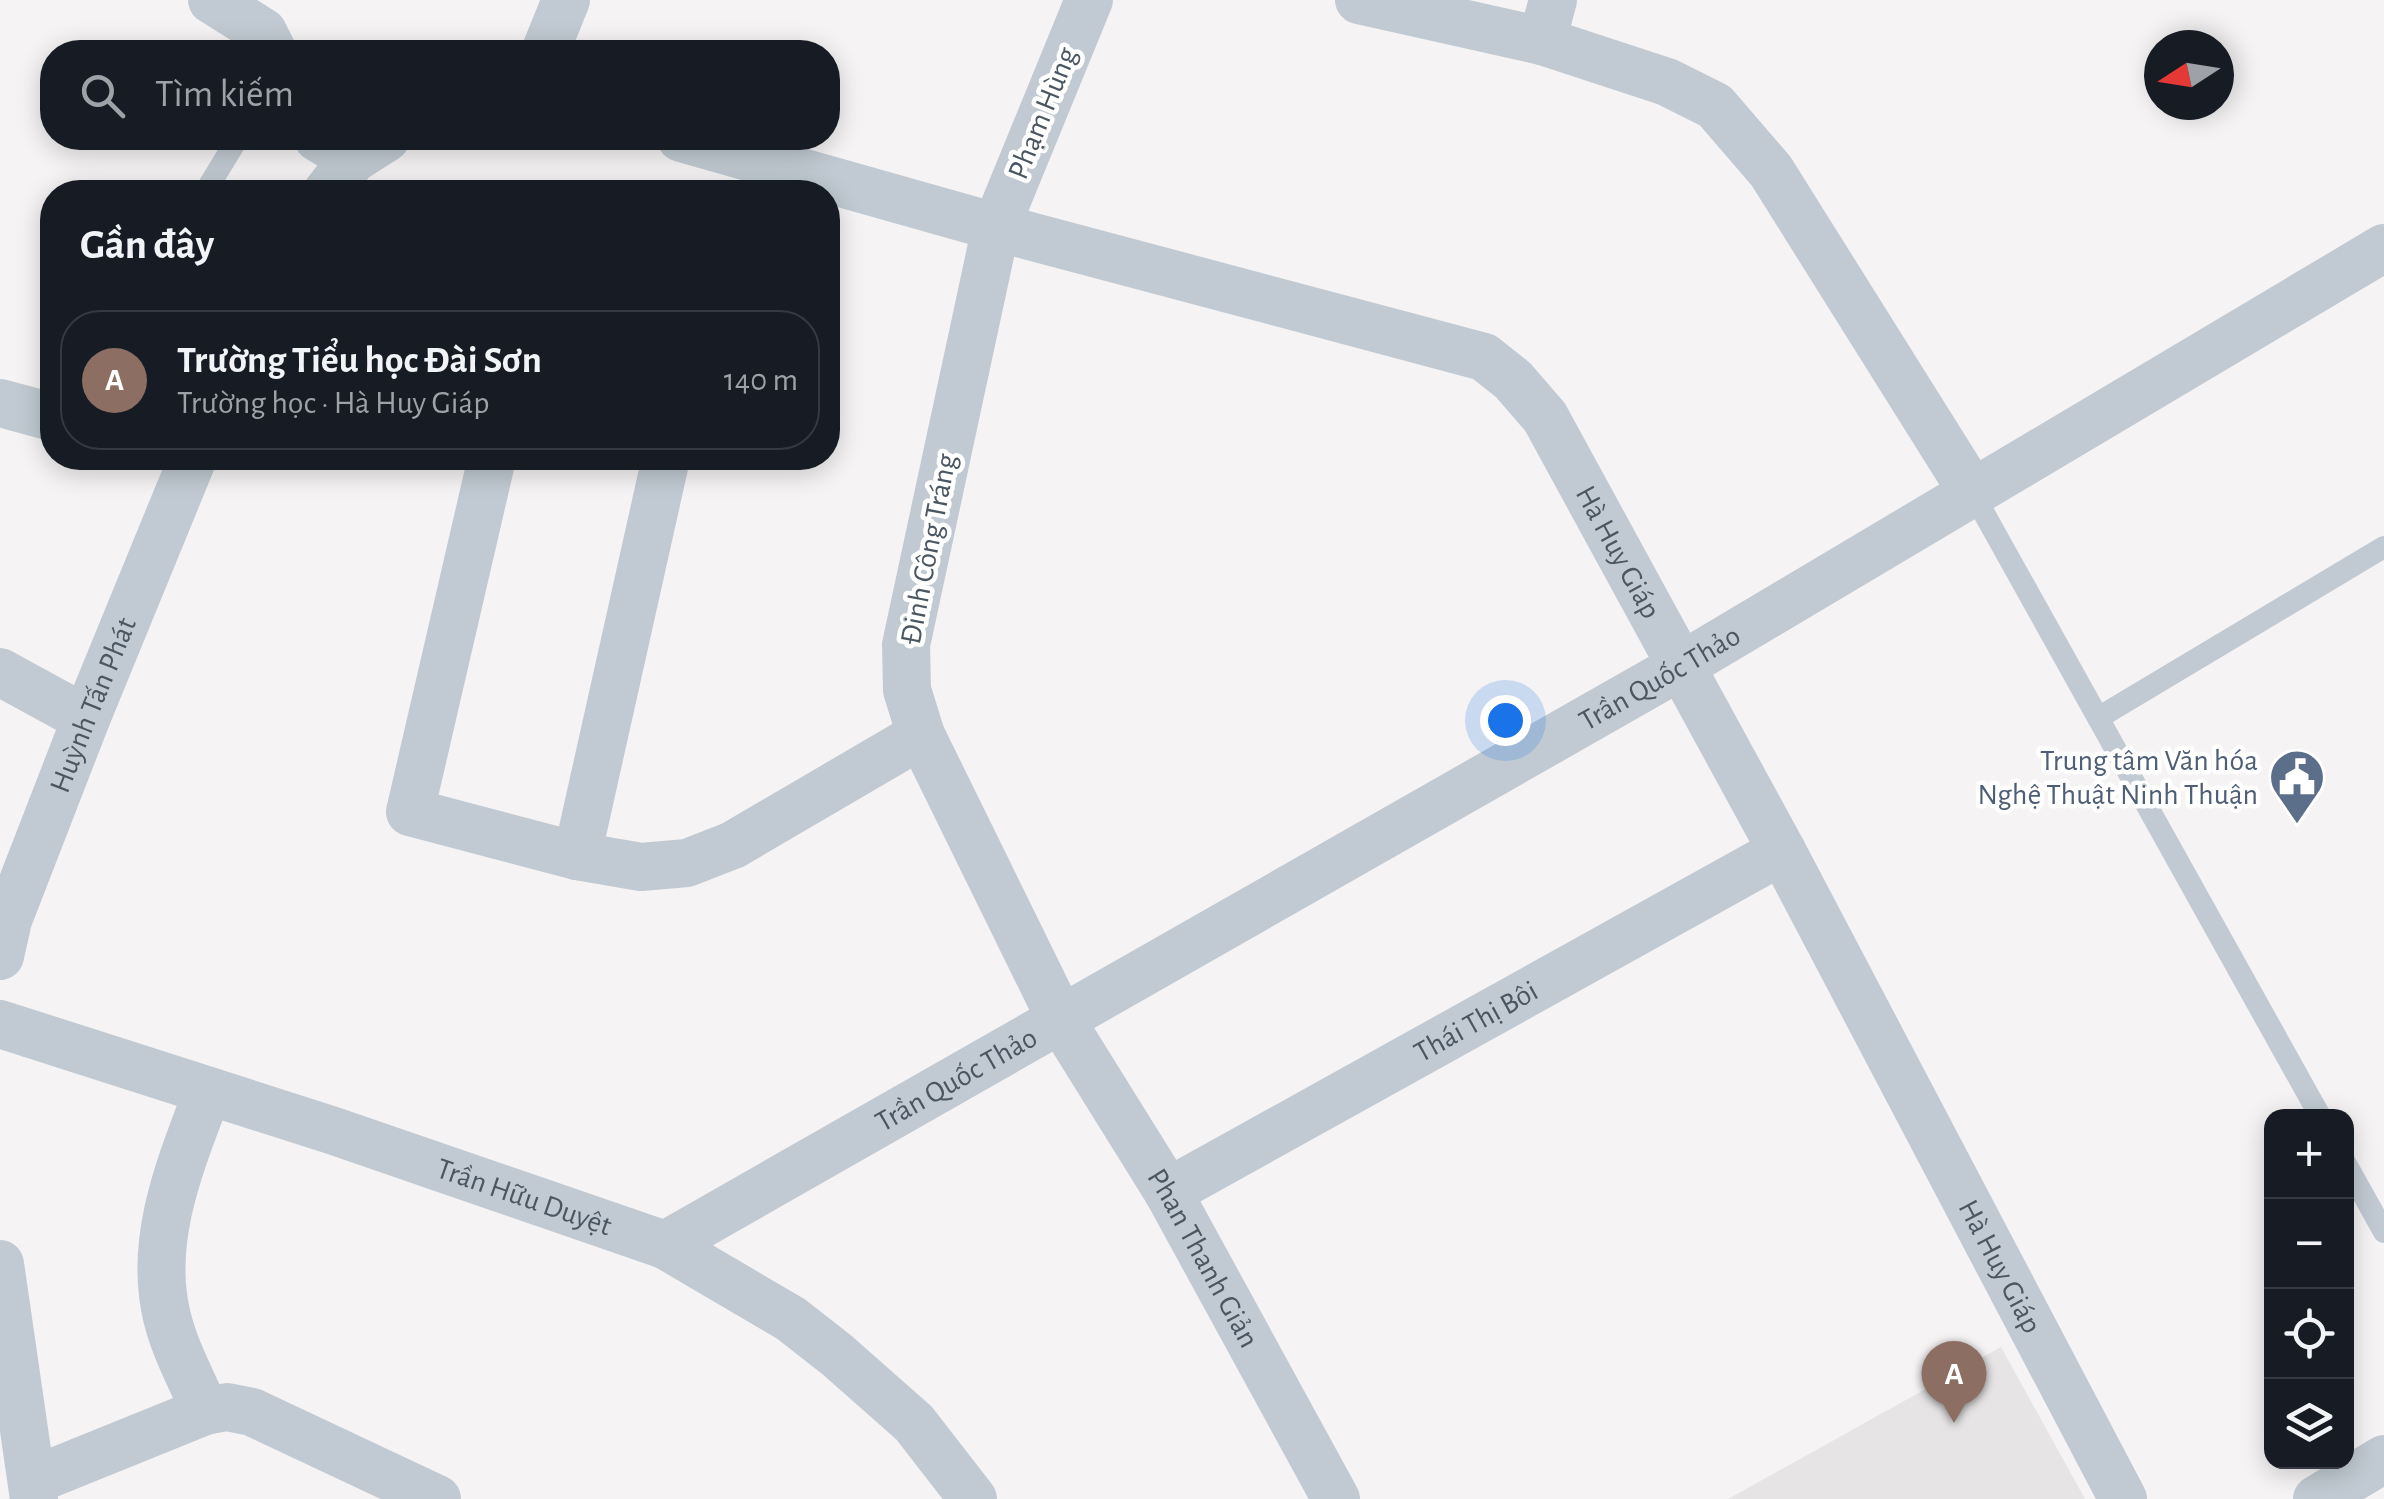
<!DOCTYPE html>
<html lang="vi">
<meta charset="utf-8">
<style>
body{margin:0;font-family:"Alegreya Sans",sans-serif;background:#20242c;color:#f1f3f6}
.controls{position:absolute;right:30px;bottom:30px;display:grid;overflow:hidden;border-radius:20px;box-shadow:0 5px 25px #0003}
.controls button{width:90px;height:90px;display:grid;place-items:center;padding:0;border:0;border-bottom:2px solid #363941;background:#171b24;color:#f1f3f6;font:50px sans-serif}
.compass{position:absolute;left:2144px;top:30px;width:90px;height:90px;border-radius:50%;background:#171b24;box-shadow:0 5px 25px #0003;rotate:258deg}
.you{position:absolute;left:1505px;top:720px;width:35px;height:35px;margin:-25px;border:8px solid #fff;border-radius:50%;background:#1a73e8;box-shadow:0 0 0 15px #1a73e833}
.badge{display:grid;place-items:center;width:65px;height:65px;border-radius:50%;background:#ea580c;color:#fff;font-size:32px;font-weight:700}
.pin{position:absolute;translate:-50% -82px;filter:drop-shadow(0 2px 5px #0008)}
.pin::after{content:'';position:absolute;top:52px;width:35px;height:30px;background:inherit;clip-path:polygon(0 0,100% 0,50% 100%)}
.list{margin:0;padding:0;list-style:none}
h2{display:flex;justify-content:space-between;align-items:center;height:130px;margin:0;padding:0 40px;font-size:42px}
h2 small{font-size:32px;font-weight:400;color:#9ea1a6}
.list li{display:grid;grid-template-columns:65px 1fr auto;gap:30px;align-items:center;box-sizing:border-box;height:140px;margin:0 20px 20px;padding:0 20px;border:2px solid #363941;border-radius:40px}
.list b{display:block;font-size:38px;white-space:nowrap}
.list p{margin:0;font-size:32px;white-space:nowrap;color:#9ea1a6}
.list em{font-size:32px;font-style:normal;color:#9ea1a6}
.icon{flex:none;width:55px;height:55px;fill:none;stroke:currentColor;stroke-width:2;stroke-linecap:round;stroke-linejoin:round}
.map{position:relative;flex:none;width:2384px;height:1499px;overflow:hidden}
.search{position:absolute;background:#171b24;box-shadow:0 5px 25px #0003;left:40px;top:40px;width:800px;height:110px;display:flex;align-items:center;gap:25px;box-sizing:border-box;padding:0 35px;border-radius:40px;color:#9ea1a6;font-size:38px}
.panel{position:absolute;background:#171b24;box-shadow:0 5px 25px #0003;left:40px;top:180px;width:800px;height:290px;border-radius:40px}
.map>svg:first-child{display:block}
.education{fill:#e6e4e5}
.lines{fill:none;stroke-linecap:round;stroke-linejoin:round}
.lane{stroke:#c1cad2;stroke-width:22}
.street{stroke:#c1cad2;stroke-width:48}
.labels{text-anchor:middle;stroke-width:9;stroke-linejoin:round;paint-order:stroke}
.street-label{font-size:30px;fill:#4a5661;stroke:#fff}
.service-label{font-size:30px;fill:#4e5e75;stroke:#fff;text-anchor:end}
</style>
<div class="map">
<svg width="2384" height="1499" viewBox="0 0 2384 1499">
<rect width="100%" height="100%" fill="#f5f3f3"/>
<!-- education -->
<path class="education" d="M 2001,1347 L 2085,1499 L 1728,1499 Z"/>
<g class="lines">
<!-- lane -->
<path class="lane" d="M 205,192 L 238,138
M 1971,490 L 2320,1116
M 2098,718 L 2384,547
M 2346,1164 L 2384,1232"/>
<!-- street -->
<g class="street">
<path d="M 212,0 L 263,32 L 273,52"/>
<path id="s1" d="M 1089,0 L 996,227 L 906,645 L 907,690 L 921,735 L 1061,1020 L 1168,1192 L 1336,1499"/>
<path d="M 1359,0 L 1542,41 L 1667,82 L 1715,106 L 1771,171 L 1971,490"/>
<path d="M 1542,41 L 1553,0"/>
<path d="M 545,52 L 566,0"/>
<path d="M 318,138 L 353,159"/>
<path id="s2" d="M 681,138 L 996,227 L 1484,357 L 1513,380 L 1545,417 L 1782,851 L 2123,1499"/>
<path d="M 327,192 L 353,159 L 386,138"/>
<path d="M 0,403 L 52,417"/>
<path d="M 492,458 L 410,812 L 577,856 L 641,867 L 687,863 L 733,845 L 921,735"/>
<path d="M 0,672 L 86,719"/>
<path d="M 577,856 L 666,458"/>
<path id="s3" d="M 0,956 L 8,920 L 86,719 L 193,458"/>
<path id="s4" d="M 0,1024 L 334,1131 L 665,1245 L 791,1319 L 837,1355 L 914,1423 L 973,1499"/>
<path id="s5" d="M 1168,1192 L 1782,851"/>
<path id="s6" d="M 665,1245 L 1681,666 L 2384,248"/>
<path d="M 0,1264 L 34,1499"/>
<path d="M 205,1411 C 192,1380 175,1350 167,1317 C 148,1239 181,1163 208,1091"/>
<path d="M 32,1481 L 205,1411 L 227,1407 L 252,1412 L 437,1499"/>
<path d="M 2317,1499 L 2384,1459"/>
</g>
</g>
<!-- icons -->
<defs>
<g id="civic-pin" transform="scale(2.875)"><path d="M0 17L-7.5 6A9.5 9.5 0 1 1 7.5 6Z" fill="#5c6f8a" stroke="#fff"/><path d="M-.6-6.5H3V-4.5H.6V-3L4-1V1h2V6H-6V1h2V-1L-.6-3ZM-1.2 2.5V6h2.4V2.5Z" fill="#fff"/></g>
</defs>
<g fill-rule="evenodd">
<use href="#civic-pin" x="2297" y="777"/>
</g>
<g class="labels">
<!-- street labels -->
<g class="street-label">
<text transform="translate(1042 113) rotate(-68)" y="10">Phạm Hùng</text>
<text transform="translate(928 549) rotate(-79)" y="10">Đinh Công Tráng</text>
<text dy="10" stroke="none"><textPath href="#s2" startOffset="1072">Hà Huy Giáp</textPath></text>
<text dy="10" stroke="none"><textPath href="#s6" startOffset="1145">Trần Quốc Thảo</textPath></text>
<text dy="10" stroke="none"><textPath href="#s3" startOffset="268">Huỳnh Tấn Phát</textPath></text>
<text dy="10" stroke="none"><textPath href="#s5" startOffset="352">Thái Thị Bôi</textPath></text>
<text dy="10" stroke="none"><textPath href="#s6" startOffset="335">Trần Quốc Thảo</textPath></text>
<text dy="10" stroke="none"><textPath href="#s4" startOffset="552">Trần Hữu Duyệt</textPath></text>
<text dy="10" stroke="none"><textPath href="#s1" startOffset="1360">Phan Thanh Giản</textPath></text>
<text dy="10" stroke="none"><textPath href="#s2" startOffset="1882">Hà Huy Giáp</textPath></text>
</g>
<!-- service labels -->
<g class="service-label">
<text x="2258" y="770">Trung tâm Văn hóa<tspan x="2258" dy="34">Nghệ Thuật Ninh Thuận</tspan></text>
</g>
</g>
</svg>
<div class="controls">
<button>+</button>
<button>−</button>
<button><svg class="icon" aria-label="locate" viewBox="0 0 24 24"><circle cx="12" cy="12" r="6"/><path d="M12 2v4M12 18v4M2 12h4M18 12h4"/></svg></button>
<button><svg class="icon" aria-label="layers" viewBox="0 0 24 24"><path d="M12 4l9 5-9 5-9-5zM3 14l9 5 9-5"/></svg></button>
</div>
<svg class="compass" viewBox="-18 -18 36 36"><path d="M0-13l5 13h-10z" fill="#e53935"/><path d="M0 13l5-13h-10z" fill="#9ea1a6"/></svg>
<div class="you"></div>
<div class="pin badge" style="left:1954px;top:1423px;background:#8d6e63">A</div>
<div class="search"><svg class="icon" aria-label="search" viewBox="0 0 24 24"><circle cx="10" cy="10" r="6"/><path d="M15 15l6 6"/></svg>Tìm kiếm</div>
<section class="panel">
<h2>Gần đây<small></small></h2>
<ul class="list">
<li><span class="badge" style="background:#8d6e63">A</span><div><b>Trường Tiểu học Đài Sơn</b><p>Trường học · Hà Huy Giáp</p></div><em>140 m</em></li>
</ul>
</section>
</div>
